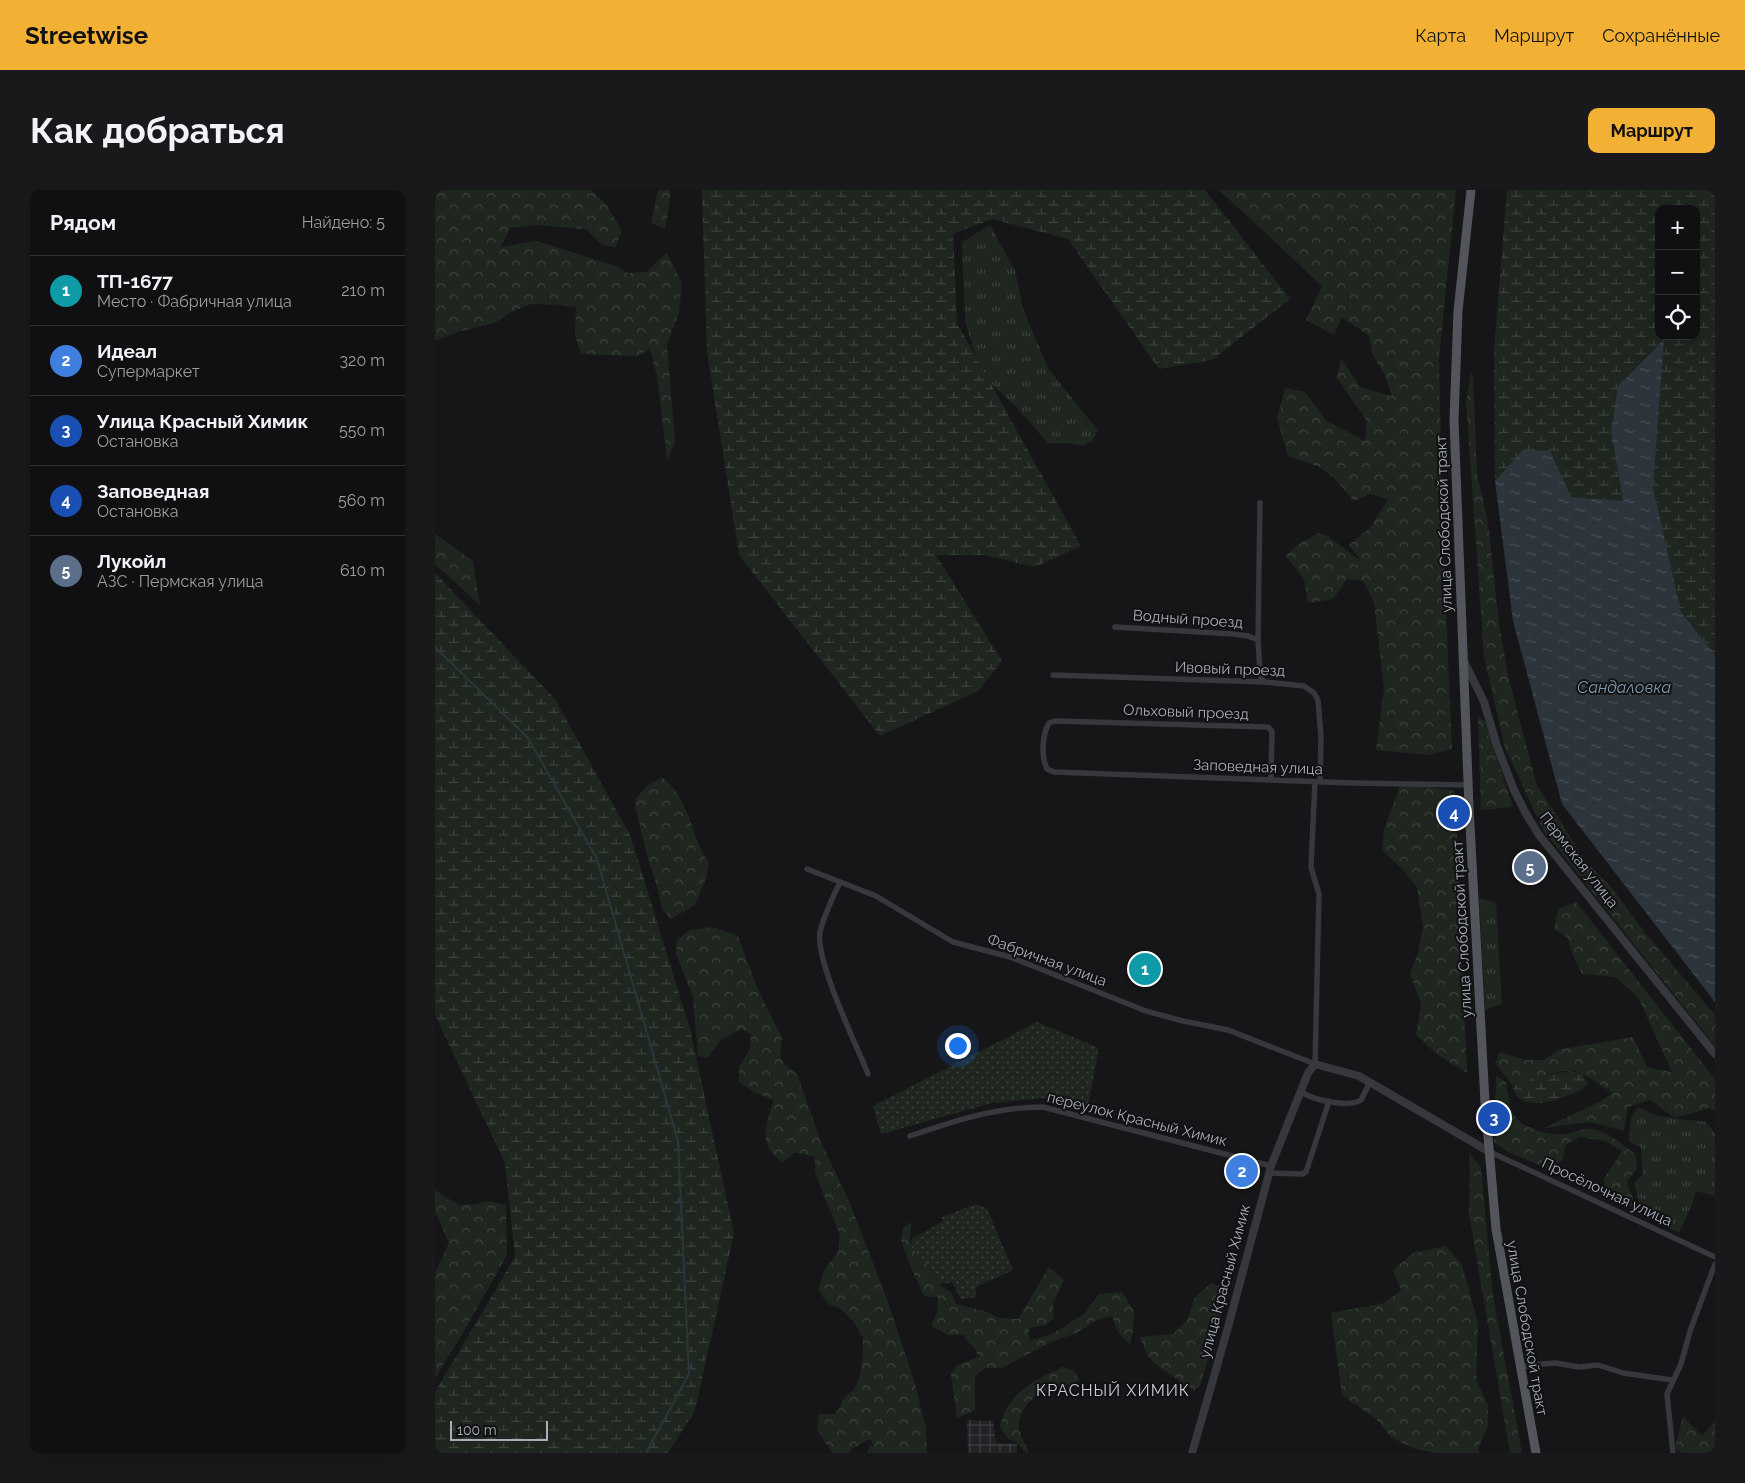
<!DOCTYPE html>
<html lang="ru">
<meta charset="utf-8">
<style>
body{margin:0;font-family:Raleway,sans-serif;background:#19191b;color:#f1f3f6}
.controls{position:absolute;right:15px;top:15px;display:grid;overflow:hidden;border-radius:10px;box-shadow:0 5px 20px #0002}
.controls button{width:45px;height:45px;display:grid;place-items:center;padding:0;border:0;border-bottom:1px solid #303032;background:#101012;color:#f1f3f6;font:25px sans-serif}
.scale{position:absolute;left:15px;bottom:12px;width:98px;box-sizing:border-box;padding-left:5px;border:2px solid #a8adb8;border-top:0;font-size:14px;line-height:18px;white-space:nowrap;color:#a8adb8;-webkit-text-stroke:4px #111113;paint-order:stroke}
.you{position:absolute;left:522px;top:855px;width:18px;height:18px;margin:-12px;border:4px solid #fff;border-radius:50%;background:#1a73e8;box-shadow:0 0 0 8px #1a73e833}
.badge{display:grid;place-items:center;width:32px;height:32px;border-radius:50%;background:#f2b134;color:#fff;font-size:16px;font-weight:700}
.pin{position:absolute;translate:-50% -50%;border:2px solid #fff;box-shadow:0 1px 5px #0006}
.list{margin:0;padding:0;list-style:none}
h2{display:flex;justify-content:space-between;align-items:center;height:65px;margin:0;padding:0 20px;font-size:21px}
h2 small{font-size:16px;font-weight:400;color:#9c9d9f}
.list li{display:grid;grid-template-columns:32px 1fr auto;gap:15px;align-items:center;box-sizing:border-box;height:70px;padding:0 20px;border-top:1px solid #303032}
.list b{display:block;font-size:19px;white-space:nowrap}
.list p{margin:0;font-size:16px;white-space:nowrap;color:#9c9d9f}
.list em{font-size:16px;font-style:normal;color:#9c9d9f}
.icon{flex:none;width:28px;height:28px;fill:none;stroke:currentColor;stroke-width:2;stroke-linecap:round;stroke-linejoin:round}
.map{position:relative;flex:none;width:1280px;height:1263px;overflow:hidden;border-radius:10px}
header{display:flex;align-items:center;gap:30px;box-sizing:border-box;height:70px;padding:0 25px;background:#f2b134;color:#111}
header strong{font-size:24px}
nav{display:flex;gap:28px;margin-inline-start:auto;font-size:18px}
.intro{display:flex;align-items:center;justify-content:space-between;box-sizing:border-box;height:120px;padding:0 30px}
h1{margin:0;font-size:35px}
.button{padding:12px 22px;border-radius:10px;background:#f2b134;color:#111;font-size:18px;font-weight:700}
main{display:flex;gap:30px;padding:0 30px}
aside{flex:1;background:#101012;border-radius:10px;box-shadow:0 5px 20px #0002}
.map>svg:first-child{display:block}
.industrial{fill:url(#industrial-grid)}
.grass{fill:url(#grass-tufts)}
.forest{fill:url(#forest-crowns)}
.wetland{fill:url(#wetland-marsh);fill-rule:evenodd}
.park{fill:url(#park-dots)}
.water{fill:url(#water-ripples)}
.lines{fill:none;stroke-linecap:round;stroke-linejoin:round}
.stream{stroke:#2c353c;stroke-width:2}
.minor{stroke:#37383d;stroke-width:5.5}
.tertiary{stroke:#37383d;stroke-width:8}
.primary{stroke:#53555c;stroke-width:9}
.labels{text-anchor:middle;stroke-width:4;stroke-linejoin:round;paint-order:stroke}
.street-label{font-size:15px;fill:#a8adb8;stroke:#111113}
.water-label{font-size:16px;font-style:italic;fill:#7f9bb3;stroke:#111113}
.neighbourhood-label{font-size:16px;letter-spacing:1px;fill:#c9ccd4;stroke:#111113}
</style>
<header>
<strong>Streetwise</strong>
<nav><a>Карта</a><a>Маршрут</a><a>Сохранённые</a></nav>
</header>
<div class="intro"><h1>Как добраться</h1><a class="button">Маршрут</a></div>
<main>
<aside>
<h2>Рядом<small>Найдено: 5</small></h2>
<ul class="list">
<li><span class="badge" style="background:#0f9aa8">1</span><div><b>ТП-1677</b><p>Место · Фабричная улица</p></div><em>210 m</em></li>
<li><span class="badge" style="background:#3f7fe0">2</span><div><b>Идеал</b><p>Супермаркет</p></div><em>320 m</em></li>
<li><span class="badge" style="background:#1a4fb4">3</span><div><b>Улица Красный Химик</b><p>Остановка</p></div><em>550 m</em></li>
<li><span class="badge" style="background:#1a4fb4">4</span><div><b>Заповедная</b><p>Остановка</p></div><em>560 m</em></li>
<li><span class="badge" style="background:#5c6f8a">5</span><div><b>Лукойл</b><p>АЗС · Пермская улица</p></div><em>610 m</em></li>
</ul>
</aside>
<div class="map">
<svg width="1280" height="1263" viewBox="0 0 1280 1263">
<defs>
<pattern id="industrial-grid" width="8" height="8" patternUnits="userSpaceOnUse" patternTransform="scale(1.25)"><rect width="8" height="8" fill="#222225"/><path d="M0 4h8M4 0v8" fill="none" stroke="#3f3f43"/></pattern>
<pattern id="grass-tufts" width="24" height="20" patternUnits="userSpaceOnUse" patternTransform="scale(1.25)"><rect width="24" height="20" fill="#1e261f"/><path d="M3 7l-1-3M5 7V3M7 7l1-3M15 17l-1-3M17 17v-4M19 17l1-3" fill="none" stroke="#3c433d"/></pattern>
<pattern id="forest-crowns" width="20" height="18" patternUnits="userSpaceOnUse" patternTransform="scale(1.25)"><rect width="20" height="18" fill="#1e261f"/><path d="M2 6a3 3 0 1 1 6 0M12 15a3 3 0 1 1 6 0" fill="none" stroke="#3c433d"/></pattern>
<pattern id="wetland-marsh" width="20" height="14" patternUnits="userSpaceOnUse" patternTransform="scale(1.25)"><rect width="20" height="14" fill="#1e261f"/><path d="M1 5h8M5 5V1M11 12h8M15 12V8" fill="none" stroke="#3c433d"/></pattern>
<pattern id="park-dots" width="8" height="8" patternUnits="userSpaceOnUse" patternTransform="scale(1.25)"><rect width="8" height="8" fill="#1e261f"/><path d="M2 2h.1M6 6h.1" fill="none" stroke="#3c433d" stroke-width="1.8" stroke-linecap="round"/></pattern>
<pattern id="water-ripples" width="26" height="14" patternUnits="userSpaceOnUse" patternTransform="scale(1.25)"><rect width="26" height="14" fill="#2c353c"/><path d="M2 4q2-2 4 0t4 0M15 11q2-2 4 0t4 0" fill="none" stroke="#485056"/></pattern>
</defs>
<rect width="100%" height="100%" fill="#161618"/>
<!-- industrial -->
<path class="industrial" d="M 532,1230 L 558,1231 L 561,1253 L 582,1254 L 582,1263 L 533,1263 Z"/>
<!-- grass -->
<path class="grass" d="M 555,35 L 580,80 L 588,119 L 613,178 L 663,241 L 657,251 L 648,256 L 633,253 L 613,253 L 580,216 L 546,184 L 530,131 L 527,52 Z
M 1044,708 L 1061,713 L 1067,814 L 1050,820 Z
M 1203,917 L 1223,926 L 1271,932 L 1280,943 L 1280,1006 L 1261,1001 L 1258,1012 L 1244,1043 L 1201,1023 L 1205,1014 L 1199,993 L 1208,984 L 1206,957 L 1194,952 L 1196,927 Z"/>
<!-- forest -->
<path class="forest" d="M 0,0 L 156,0 L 171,14 L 187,41 L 180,58 L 166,54 L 151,39 L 102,35 L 75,38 L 66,57 L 101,51 L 181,76 L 193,83 L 211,82 L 232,63 L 247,93 L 244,123 L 232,154 L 240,252 L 232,270 L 222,186 L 215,159 L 203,166 L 146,164 L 140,145 L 141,117 L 125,115 L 96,114 L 76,122 L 59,133 L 23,142 L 0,151 Z
M 223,0 L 235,0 L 235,11 L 230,39 L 216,33 Z
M 783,0 L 1021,0 L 1004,168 L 1008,351 L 1017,559 L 993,565 L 941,560 L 949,500 L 939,412 L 928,391 L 912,389 L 898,409 L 873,413 L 869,389 L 851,366 L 861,356 L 883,343 L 893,346 L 927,372 L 914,355 L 935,338 L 953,309 L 935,304 L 919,311 L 899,288 L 885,277 L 853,266 L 842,228 L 850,198 L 870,202 L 892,231 L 930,251 L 932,231 L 902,188 L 906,168 L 925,197 L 957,206 L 950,186 L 937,163 L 934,146 L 907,127 L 899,145 L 871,130 L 887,96 C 852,64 819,31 783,0 Z
M 1036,183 L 1038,186 L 1042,284 L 1053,332 L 1064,434 L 1073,485 L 1101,593 L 1151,672 L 1177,698 L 1208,740 L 1280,825 L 1280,856 L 1108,640 L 1070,558 L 1049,466 L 1031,212 Z
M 0,344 L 38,371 L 45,415 L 0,374 Z
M 1043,526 L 1050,532 L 1078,617 L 1046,620 Z
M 227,587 C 255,609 255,644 274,674 L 271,688 L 260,715 L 236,729 L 227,719 L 223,699 L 213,669 L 200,616 L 200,609 L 212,596 Z
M 966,593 L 1020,601 L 1032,883 L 1000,863 L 981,845 L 986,814 L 975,783 L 983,763 L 988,738 L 982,698 L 968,680 L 947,660 L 949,639 Z
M 1141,712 L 1280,889 L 1280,921 L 1274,918 L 1240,928 L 1215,910 L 1193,917 L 1189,941 L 1156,932 L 1109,938 L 1164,912 L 1178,903 C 1166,896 1153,885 1140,881 C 1126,878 1092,892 1078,896 L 1060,873 L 1065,862 L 1090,870 L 1109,870 L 1123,860 L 1198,847 L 1212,877 L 1237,882 L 1203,807 L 1180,787 L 1147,784 L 1137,763 L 1133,748 L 1119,739 L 1123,719 Z
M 278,737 L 303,746 L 321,795 L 347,848 L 345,867 L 350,875 L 362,884 L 386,952 L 414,1011 L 453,1112 L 478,1187 L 491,1238 L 492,1263 L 432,1263 L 435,1256 L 439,1256 L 435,1249 L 417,1259 L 415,1263 L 397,1263 L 382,1239 L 384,1224 L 399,1224 L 404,1219 L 410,1206 L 418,1201 L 424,1189 L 428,1167 L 428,1148 L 418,1131 L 406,1119 L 393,1114 L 383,1100 L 389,1080 L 403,1062 L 405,1045 L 380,983 L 380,967 L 360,962 L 348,972 C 322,957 331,934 339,910 L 319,902 L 304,892 L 304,877 L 315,859 L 316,844 L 306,839 L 285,851 L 272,868 L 263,866 L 258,807 L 241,764 L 242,750 L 254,740 Z
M 1061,886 L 1071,892 C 1073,903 1074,921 1082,929 C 1093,940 1117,946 1132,944 C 1140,943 1150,937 1158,939 C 1175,943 1187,954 1201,965 L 1202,979 L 1192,991 L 1199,1013 L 1197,1017 L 1171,1004 L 1169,989 L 1187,961 L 1170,951 L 1145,947 L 1131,955 L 1127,971 L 1114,979 L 1073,962 L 1059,952 Z
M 1034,962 L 1046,978 L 1058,1106 L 1087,1263 L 1075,1263 L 1034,1024 L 1035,977 Z
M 0,1000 L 24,1015 L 40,1014 L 54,1011 L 71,1015 L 72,1065 L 26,1146 L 0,1188 L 0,1083 L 14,1053 L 4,1029 L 0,1024 Z
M 476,1032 L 475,1055 L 493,1075 L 506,1096 L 516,1102 L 521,1114 L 550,1121 L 564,1128 L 583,1129 L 614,1077 L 629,1090 L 618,1113 L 619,1128 L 611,1135 L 594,1138 L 594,1151 L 617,1144 L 649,1124 L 664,1104 L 687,1102 L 699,1121 L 698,1140 L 695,1155 L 683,1142 L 677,1126 L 661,1130 L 642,1143 L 616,1152 L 567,1178 L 551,1178 L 540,1186 L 540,1220 L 522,1228 L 516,1184 L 522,1175 L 544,1167 L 540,1159 L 528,1145 L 513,1145 L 496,1136 L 502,1123 L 503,1107 L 489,1106 L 474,1073 L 466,1050 L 468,1038 Z
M 1011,1056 L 1027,1075 L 1043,1133 L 1041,1190 L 1053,1215 L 1053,1235 L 1043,1259 L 1045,1263 L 1000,1263 L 978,1258 L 956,1247 L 942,1230 L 907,1205 L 896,1123 L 949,1113 L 966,1100 L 958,1080 L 978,1063 Z
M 776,1093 L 794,1099 L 765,1196 L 759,1200 L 724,1177 L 713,1167 L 705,1147 L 738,1144 L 752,1130 L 760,1107 Z
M 628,1177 L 638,1180 L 645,1190 C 633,1196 620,1196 608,1202 C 597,1207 583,1222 584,1235 C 584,1244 589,1252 593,1260 L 593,1263 L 591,1263 L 581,1252 L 573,1249 L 565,1236 C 573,1202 598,1191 628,1177 Z
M 1248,1226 L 1267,1246 L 1280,1231 L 1280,1263 L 1247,1263 L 1240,1258 Z"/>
<!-- wetland -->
<path class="wetland" d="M 267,0 L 770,0 L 855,109 L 777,170 L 724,179 L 633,49 L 557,29 L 518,44 L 522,133 L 646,356 L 600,377 L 549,365 L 501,365 L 567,471 L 543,501 L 445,546 L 304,365 L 272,162 Z
M 1072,0 L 1280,0 L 1280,465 L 1246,422 L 1218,297 L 1228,149 L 1183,196 L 1176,242 L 1188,311 L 1136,307 L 1088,260 L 1060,291 L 1059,161 ZM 1224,19 L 1261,19 L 1261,146 L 1224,146 Z
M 0,383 L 120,509 L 196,647 L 255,839 L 299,1043 L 260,1221 L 233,1263 L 0,1263 L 0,1202 L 80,1067 L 70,973 L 0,825 Z
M 1137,881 L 1147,884 L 1153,893 C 1148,901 1138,903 1129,907 C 1113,913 1082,921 1078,896 L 1106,886 Z"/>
<!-- park -->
<path class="park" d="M 602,832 L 664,858 L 652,921 L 609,908 L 557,913 L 446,944 L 438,916 Z
M 541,1014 L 552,1019 L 578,1080 L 541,1097 L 541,1107 L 526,1109 L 517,1092 L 505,1094 L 493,1075 L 475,1055 L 478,1048 L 507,1032 L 507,1027 Z"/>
<!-- water -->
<path class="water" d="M 1229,149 L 1218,297 L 1246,422 L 1280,465 L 1280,812 L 1127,614 L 1078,431 L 1060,291 L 1088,260 L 1115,261 L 1136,307 L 1188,311 L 1176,242 L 1183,196 Z"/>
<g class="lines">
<!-- stream -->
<path class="stream" d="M 0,457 L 93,548 L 162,669 L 243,951 L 254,1184 L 211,1263"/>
<!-- minor -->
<path class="minor" d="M 825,313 L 823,450 L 825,482 L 826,488 L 830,492
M 680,437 L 798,444 L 813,446 L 823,450
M 618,485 L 830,492 L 869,496 L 879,503 L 883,510 L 886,547 L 885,592
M 836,590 L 837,541 L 833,537 L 620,531 L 614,533 C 607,545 606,567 612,579 L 619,582 L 918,593 L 1033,595
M 372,679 L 441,706 L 518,752 L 575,767 L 711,821 L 748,831 L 793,840 L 880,874 L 884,704 L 876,677 L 880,592
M 405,692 C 398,707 389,725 385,742 C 380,770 421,854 433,884
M 865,901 C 877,910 913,918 926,910 L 935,892
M 475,946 C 519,931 561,917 608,917 L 836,976
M 1053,961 L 1280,1067
M 834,983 L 867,984 L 871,982 L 894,911
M 1084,1178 L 1096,1175 L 1120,1173 L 1144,1177 L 1163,1175 L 1188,1183 L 1237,1190
M 1238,1263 L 1232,1204 L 1246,1174 L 1255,1141 L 1280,1074"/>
<!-- tertiary -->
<path class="tertiary" d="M 1029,471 L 1049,512 L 1062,556 L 1079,600 L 1090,622 L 1104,645 L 1280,864
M 757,1263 L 792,1141 L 836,976 L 873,883 L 880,874 L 924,886 L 1053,961"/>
<!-- primary -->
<path class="primary" d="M 1036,0 L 1023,121 L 1019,230 L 1034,617 L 1050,912 L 1061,1039 L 1101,1263"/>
</g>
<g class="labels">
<!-- street labels -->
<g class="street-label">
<text transform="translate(1009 334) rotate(-92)" y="5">улица Слободской тракт</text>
<text transform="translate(753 429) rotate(4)" y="5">Водный проезд</text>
<text transform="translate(795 479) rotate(2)" y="5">Ивовый проезд</text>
<text transform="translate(751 522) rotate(2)" y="5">Ольховый проезд</text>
<text transform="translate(823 577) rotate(2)" y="5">Заповедная улица</text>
<text transform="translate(1144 670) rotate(52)" y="5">Пермская улица</text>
<text transform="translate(1027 739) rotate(-93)" y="5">улица Слободской тракт</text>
<text transform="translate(612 770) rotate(20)" y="5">Фабричная улица</text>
<text transform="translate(702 929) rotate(14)" y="5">переулок Красный Химик</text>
<text transform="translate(1172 1002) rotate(25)" y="5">Просёлочная улица</text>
<text transform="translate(790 1091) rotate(-75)" y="5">улица Красный Химик</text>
<text transform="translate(1092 1138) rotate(80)" y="5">улица Слободской тракт</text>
</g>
<!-- water labels -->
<g class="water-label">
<text x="1189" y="503">Сандаловка</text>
</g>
<!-- neighbourhood labels -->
<g class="neighbourhood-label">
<text x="678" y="1206">КРАСНЫЙ ХИМИК</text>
</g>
</g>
</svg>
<div class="controls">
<button>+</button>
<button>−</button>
<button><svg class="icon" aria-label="locate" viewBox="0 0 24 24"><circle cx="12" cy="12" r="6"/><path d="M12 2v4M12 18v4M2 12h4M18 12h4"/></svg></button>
</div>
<div class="scale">100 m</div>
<div class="you"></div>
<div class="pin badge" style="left:710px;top:779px;background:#0f9aa8">1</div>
<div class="pin badge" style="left:807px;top:981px;background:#3f7fe0">2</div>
<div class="pin badge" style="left:1059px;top:928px;background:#1a4fb4">3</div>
<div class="pin badge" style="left:1019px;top:623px;background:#1a4fb4">4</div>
<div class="pin badge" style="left:1095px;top:677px;background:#5c6f8a">5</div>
</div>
</main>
